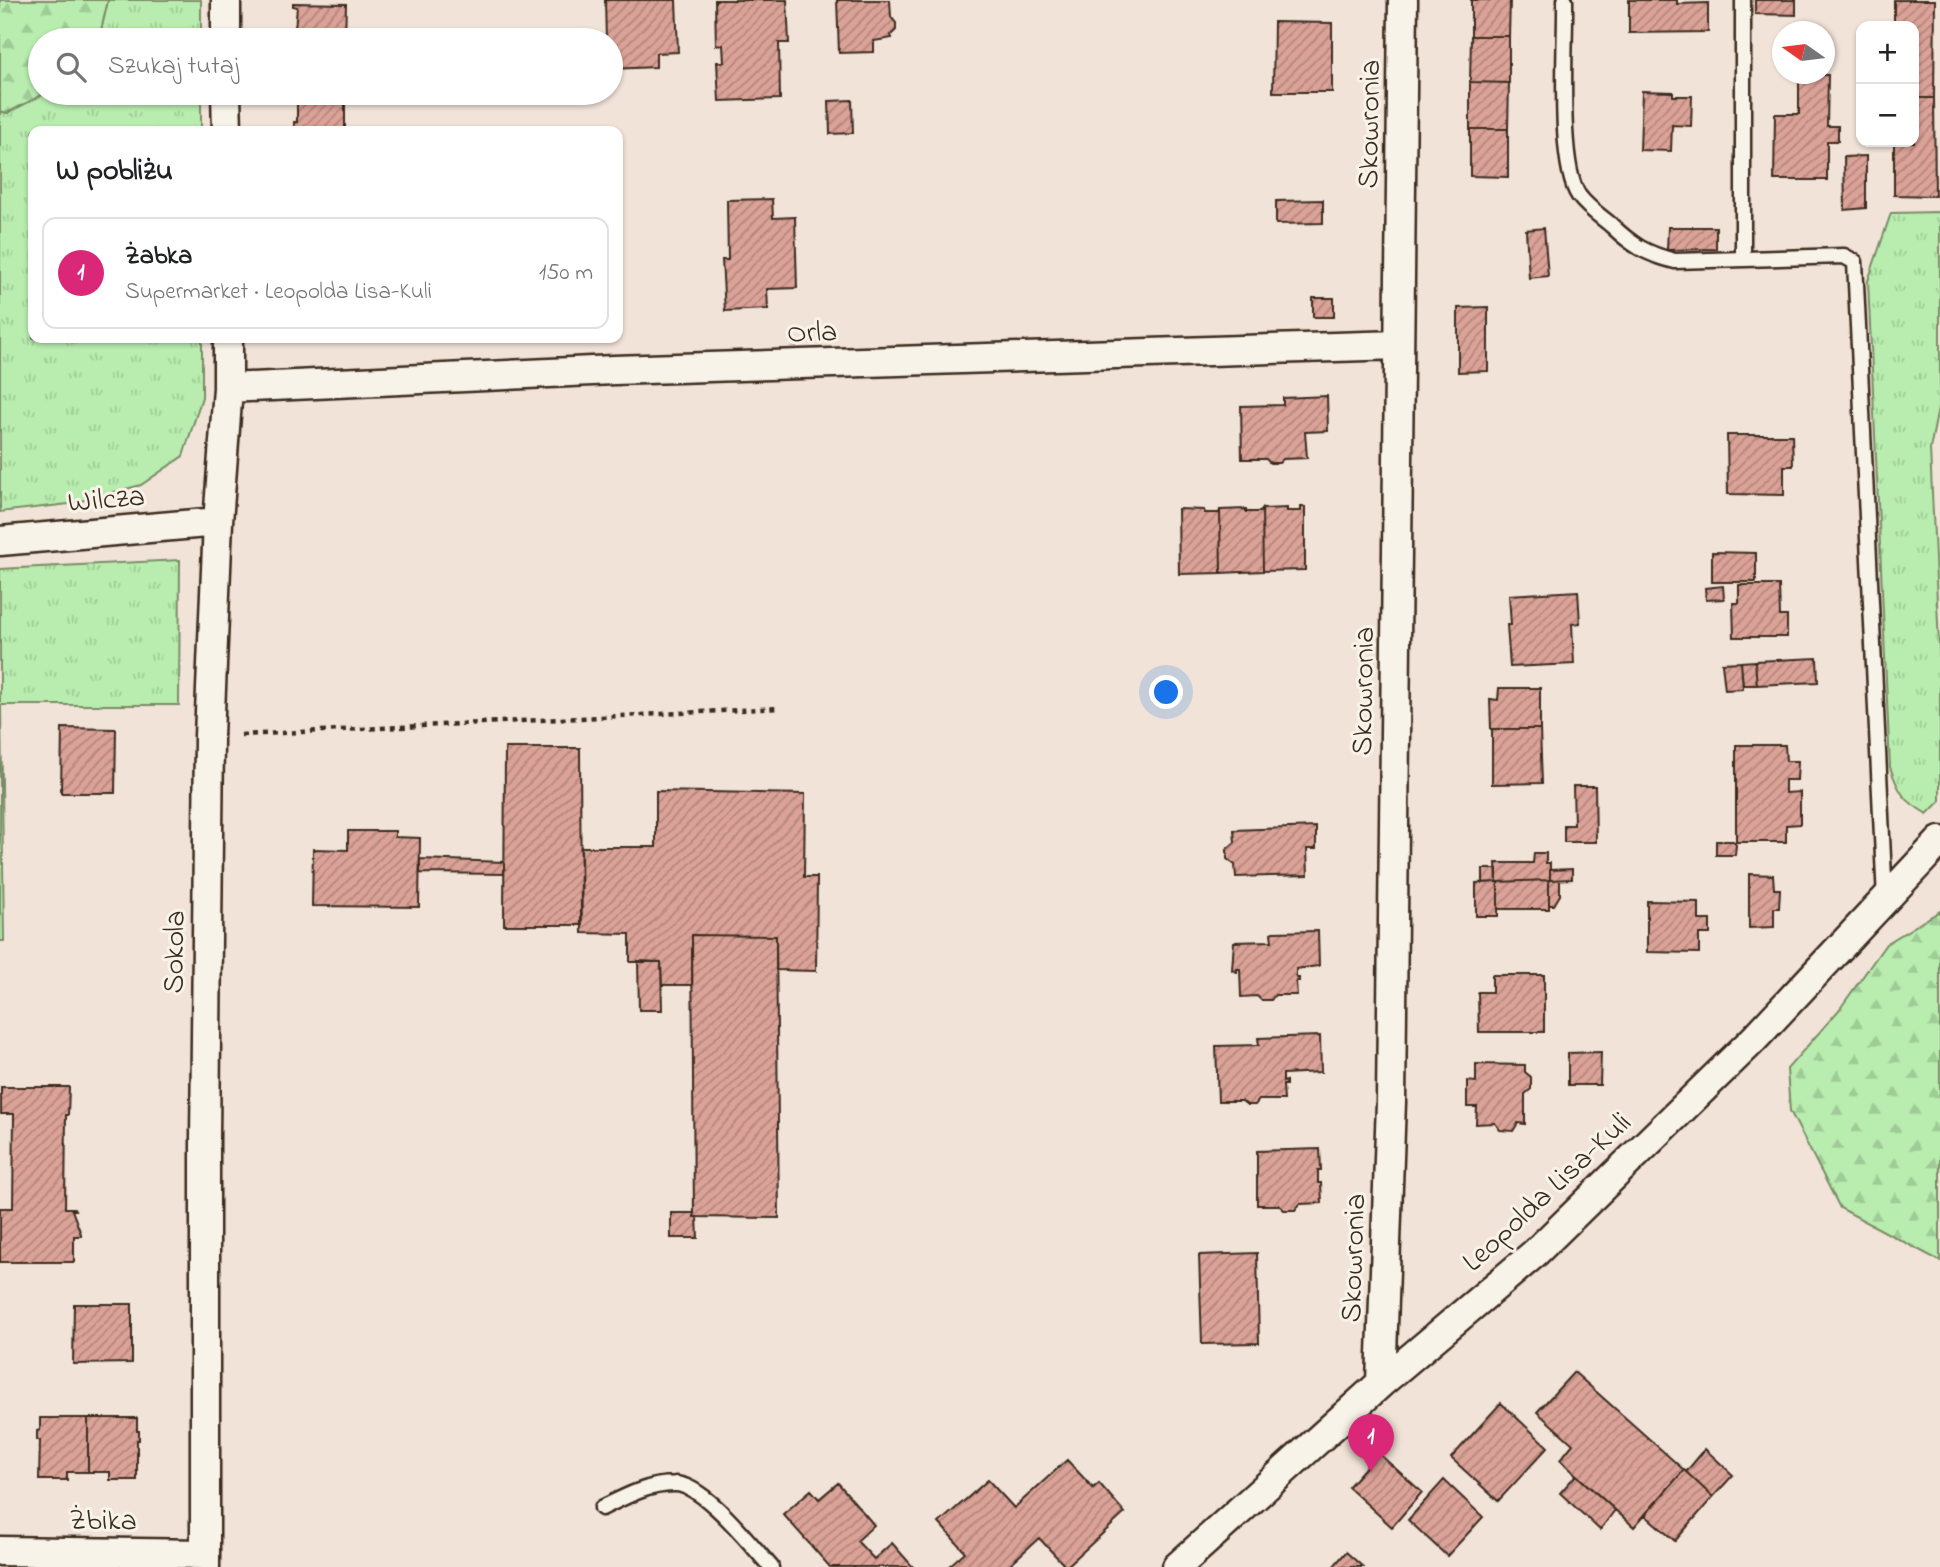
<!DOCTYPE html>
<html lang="pl">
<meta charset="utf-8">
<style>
body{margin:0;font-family:"Indie Flower",sans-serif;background:#f6f6f6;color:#202124}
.controls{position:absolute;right:21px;top:21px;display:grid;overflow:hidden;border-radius:14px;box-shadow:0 2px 5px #0004}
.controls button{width:63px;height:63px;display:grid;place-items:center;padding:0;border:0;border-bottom:2px solid #e0e0e0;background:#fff;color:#202124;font:35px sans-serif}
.compass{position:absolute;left:1772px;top:21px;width:63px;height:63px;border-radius:50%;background:#fff;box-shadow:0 2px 5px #0004;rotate:284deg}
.you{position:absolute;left:1167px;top:693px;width:24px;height:24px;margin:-18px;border:5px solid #fff;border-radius:50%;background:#1a73e8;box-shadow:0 0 0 10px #1a73e833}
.badge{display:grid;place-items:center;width:46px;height:46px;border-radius:50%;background:#db2777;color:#fff;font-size:23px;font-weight:700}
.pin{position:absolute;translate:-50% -58px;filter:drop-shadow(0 2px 4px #0008)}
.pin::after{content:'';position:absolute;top:37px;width:24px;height:21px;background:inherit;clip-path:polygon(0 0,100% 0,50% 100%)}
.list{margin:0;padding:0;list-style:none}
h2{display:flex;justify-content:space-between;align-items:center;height:91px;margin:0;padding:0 28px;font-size:30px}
h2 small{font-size:23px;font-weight:400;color:#757577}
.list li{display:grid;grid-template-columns:46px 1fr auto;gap:21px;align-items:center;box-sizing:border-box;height:112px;margin:0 14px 14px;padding:0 14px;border:2px solid #e0e0e0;border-radius:14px}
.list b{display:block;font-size:26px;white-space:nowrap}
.list p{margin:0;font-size:23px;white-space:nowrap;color:#757577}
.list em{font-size:23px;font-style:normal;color:#757577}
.icon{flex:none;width:38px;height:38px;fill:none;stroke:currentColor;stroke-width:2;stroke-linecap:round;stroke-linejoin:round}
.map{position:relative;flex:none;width:1940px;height:1567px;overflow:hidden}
.search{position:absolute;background:#fff;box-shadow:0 2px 5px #0004;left:28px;top:28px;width:595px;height:77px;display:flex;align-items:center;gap:18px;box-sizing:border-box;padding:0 24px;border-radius:38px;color:#757577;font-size:26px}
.panel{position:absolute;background:#fff;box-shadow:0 2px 5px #0004;left:28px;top:126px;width:595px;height:217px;border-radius:14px}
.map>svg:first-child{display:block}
.grass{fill:url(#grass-tufts);stroke:#7a8c66;stroke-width:2}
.forest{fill:url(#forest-firs);stroke:#7a8c66;stroke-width:2}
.building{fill:url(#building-hatch);stroke:#3b2a1e;stroke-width:2}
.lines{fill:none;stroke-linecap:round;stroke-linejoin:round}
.service-casing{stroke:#3b2a1e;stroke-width:19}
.minor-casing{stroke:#3b2a1e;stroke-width:33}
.path{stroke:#3b2a1e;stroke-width:4.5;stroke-dasharray:5 5;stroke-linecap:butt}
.service{stroke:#f7f3e8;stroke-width:14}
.minor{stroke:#f7f3e8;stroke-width:28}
.labels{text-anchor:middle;stroke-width:6;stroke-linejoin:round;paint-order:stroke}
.street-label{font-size:30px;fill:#3b2a1e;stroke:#f7f3e8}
</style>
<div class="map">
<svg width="1940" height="1567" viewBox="0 0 1940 1567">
<defs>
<pattern id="grass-tufts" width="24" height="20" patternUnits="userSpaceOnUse" patternTransform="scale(1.75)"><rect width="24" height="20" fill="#b8edaf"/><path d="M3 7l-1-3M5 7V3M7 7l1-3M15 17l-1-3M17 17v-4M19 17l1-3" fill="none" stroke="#9fcb96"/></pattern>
<pattern id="forest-firs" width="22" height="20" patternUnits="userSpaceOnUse" patternTransform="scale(1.75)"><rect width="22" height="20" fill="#b8edaf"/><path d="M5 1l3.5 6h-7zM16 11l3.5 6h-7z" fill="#9fcb96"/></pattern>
<pattern id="building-hatch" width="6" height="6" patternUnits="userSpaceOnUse" patternTransform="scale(1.75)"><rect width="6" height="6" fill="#dba298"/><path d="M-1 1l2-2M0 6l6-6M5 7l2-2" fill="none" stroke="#b3847b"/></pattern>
</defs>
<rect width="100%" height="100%" fill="#f1e3d8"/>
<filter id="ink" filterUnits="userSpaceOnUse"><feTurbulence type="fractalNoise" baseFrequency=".0143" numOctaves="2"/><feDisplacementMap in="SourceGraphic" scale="14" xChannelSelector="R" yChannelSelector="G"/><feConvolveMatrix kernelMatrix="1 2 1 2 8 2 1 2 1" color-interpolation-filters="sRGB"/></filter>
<g filter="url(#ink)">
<!-- grass -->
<path class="grass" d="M 108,0 L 201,0 L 201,40 L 96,40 L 100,35 Z
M 46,93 L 201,93 L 201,131 L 33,131 L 33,338 L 202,338 L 202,397 L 183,456 L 141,485 L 69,504 L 0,512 L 0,111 L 7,113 Z
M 1940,212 L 1940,399 L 1930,449 L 1940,667 L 1940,801 L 1927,814 C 1903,800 1899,793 1890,767 L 1868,281 L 1891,213 Z
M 180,560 L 179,705 L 1,705 L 4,941 L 0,941 L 0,569 Z"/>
<!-- forest -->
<path class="forest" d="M 0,0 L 108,0 L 100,35 L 96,40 L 40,40 L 40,93 L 46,93 L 7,113 L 0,111 Z
M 1940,911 L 1940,1261 L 1840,1208 L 1790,1111 L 1787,1069 L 1839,1010 L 1886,944 Z"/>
<!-- building -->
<path class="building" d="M 605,0 L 676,0 L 678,52 L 656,53 L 656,67 L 611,69 L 611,40 L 606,40 Z
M 715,0 L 787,0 L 789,43 L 779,43 L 780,99 L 719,101 L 717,62 L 724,62 L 723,45 L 716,45 Z
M 837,0 L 890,0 L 891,17 L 896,23 L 896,30 L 891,35 L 892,38 L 874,41 L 874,52 L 839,53 Z
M 1471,0 L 1510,0 L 1509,36 L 1471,36 Z
M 1629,0 L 1677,0 L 1677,4 L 1708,3 L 1708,32 L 1629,33 Z
M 1755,0 L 1796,0 L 1796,15 L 1755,14 Z
M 1894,0 L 1935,0 L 1934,98 L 1914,98 L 1914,26 L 1894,26 Z
M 293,3 L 346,4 L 345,40 L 294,40 L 297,7 L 293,6 Z
M 1274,22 L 1332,23 L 1332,92 L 1273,92 Z
M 1471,36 L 1509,36 L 1509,83 L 1470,82 Z
M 1799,75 L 1828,75 L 1827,126 L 1838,126 L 1838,141 L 1827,141 L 1827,180 L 1774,180 L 1775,114 L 1799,114 Z
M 1470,82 L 1509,83 L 1508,129 L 1470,129 Z
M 1642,91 L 1673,92 L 1673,96 L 1692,96 L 1691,126 L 1672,125 L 1671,151 L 1640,150 Z
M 294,93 L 345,93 L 345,99 L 294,99 Z
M 1914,98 L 1934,98 L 1935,196 L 1894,195 L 1894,142 L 1914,142 Z
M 294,99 L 345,99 L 345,131 L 294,131 L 294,122 L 297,122 L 297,101 Z
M 852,100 L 853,133 L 830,134 L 829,101 Z
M 1470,129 L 1508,129 L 1508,177 L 1470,176 Z
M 1866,156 L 1866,208 L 1845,210 L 1844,157 Z
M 772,199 L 773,218 L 795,217 L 797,288 L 767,289 L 768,309 L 725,311 L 722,260 L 728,260 L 727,200 Z
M 1323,200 L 1323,223 L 1276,224 L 1276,201 Z
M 1668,227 L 1716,227 L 1716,249 L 1667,250 Z
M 1544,228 L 1548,276 L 1529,278 L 1526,230 Z
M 1313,298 L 1334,298 L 1334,317 L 1313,317 Z
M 1488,307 L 1488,371 L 1458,372 L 1458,308 Z
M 1327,396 L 1328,431 L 1305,432 L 1307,458 L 1283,459 L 1279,463 L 1270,463 L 1266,459 L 1242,459 L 1241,406 L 1283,405 L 1283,398 Z
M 1727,435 L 1792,435 L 1793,466 L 1784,466 L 1784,495 L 1728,494 Z
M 1301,507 L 1305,507 L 1305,570 L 1263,571 L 1262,509 L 1287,508 L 1287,511 L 1301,511 Z
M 1178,509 L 1204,510 L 1205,513 L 1219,513 L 1220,510 L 1221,573 L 1179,574 Z
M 1246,509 L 1246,512 L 1260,512 L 1262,509 L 1263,571 L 1221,573 L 1220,510 Z
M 1712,552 L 1756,553 L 1756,582 L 1712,582 Z
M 1739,585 L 1779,585 L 1780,616 L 1787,616 L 1787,637 L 1734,637 L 1733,603 L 1739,603 Z
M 1723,586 L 1724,599 L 1706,600 L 1705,588 Z
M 1578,591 L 1580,623 L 1572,624 L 1574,664 L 1510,667 L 1507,625 L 1511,625 L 1509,595 Z
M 1817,658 L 1818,682 L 1757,685 L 1755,661 Z
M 1755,661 L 1757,685 L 1743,685 L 1741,662 Z
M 1741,662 L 1743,689 L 1725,690 L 1722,663 Z
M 1499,688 L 1540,688 L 1540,729 L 1491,729 L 1490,699 L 1498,700 Z
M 62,728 L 116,729 L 115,793 L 61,793 Z
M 1492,729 L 1540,729 L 1542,783 L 1492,784 Z
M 1736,745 L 1785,745 L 1786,761 L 1798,761 L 1797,780 L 1785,780 L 1785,793 L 1800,792 L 1800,824 L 1786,825 L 1786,842 L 1736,842 Z
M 505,748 L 580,748 L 581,925 L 504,925 Z
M 1573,786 L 1595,786 L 1596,842 L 1564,842 L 1564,825 L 1574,825 Z
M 656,791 L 805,794 L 804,877 L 817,877 L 816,971 L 776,970 L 776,936 L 692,935 L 692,985 L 662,985 L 661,962 L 630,962 L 630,934 L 582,933 L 581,847 L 656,847 Z
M 1316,827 L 1316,849 L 1307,849 L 1308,875 L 1236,877 L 1235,865 L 1227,859 L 1227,849 L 1235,842 L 1234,830 Z
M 348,831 L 395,831 L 395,837 L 420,838 L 419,907 L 312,906 L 313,849 L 348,850 Z
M 1716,841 L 1733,841 L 1736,845 L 1735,855 L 1716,855 Z
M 1534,853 L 1546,853 L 1546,863 L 1550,863 L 1550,880 L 1497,882 L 1496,863 L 1533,863 Z
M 420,859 L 504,862 L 504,874 L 420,873 Z
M 1483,869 L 1497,869 L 1497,882 L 1483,883 Z
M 1572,869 L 1572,879 L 1550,880 L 1550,870 Z
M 1749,874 L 1773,875 L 1774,889 L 1780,889 L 1779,908 L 1774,908 L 1774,927 L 1749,928 Z
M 1549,880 L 1549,909 L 1498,909 L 1498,882 Z
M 1549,880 L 1560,880 L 1560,895 L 1554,905 L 1549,905 Z
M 1498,882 L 1498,916 L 1476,916 L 1476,883 Z
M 1647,901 L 1699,902 L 1699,920 L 1710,920 L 1710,934 L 1699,934 L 1699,953 L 1647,952 Z
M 1318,931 L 1319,966 L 1296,969 L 1296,978 L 1299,978 L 1299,981 L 1296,981 L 1297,995 L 1275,995 L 1271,1000 L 1261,1000 L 1257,996 L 1241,997 L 1240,969 L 1237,969 L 1237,972 L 1232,970 L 1234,942 L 1272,941 L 1271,933 L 1273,932 Z
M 692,935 L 776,936 L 779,1218 L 694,1217 Z
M 638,961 L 661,962 L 662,1010 L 639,1010 Z
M 1492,975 L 1544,975 L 1544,1032 L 1479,1032 L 1478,992 L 1492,992 Z
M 1320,1036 L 1321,1072 L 1283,1074 L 1283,1082 L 1286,1081 L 1286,1085 L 1283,1085 L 1284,1100 L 1259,1100 L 1255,1105 L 1247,1105 L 1242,1101 L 1218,1101 L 1216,1046 L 1259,1045 L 1258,1038 Z
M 1601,1052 L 1600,1085 L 1568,1085 L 1568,1053 Z
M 1476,1064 L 1525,1065 L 1525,1072 L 1531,1077 L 1531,1089 L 1525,1094 L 1525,1124 L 1518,1123 L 1513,1131 L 1500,1130 L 1495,1123 L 1476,1124 L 1477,1107 L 1467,1107 L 1467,1081 L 1476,1082 Z
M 1,1087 L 69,1087 L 68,1115 L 66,1115 L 65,1208 L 74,1208 L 75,1210 L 72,1210 L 81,1234 L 81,1236 L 74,1236 L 74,1262 L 0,1262 L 0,1208 L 13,1208 L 14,1114 L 1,1114 Z
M 1320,1149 L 1321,1170 L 1318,1170 L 1318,1183 L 1321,1183 L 1322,1203 L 1300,1204 L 1295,1210 L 1284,1210 L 1279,1205 L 1257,1205 L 1257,1151 Z
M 671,1213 L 694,1213 L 694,1217 L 697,1217 L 698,1238 L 671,1238 Z
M 1257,1253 L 1259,1343 L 1202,1344 L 1199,1255 Z
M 74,1304 L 132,1304 L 132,1363 L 73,1364 Z
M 1574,1372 L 1684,1470 L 1634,1527 L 1560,1460 L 1573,1444 L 1537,1412 Z
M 1501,1403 L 1548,1447 L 1498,1501 L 1451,1458 Z
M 40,1418 L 88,1418 L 88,1472 L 67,1472 L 67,1480 L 39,1480 L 40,1440 L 37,1440 L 37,1431 L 40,1430 Z
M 88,1418 L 137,1418 L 137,1431 L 139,1431 L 139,1440 L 137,1440 L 137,1480 L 110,1480 L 110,1472 L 88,1472 Z
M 1705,1449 L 1733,1475 L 1713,1497 L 1686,1472 Z
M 1378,1453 L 1422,1492 L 1392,1527 L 1348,1487 Z
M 1067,1460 L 1093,1488 L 1099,1483 L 1125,1513 L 1066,1567 L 1039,1538 L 1007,1567 L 948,1567 L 965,1552 L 939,1523 L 988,1480 L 1014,1508 Z
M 1684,1470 L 1713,1497 L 1675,1541 L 1645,1515 Z
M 1576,1475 L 1615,1510 L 1600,1530 L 1560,1493 Z
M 1444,1480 L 1483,1517 L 1447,1556 L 1408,1520 Z
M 838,1483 L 874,1525 L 857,1541 L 874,1559 L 892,1543 L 913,1567 L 830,1567 L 783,1514 L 811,1490 L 819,1499 Z
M 1346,1552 L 1363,1567 L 1333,1567 Z"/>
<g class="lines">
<!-- service casing -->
<g class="service-casing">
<path id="service" d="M 1565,0 C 1566,43 1557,165 1579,196 C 1587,207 1600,216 1611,225 C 1632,245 1646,254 1675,261 L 1844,256 L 1855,262 L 1885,900
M 1743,259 L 1743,0
M 602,1508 C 624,1497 648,1484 674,1484 C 703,1483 751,1545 771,1567"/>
</g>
<!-- minor casing -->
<g class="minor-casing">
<path id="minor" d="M 226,0 L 226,40
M 226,93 L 227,131
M 228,388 L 614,370 L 1399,345
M 0,541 L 218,522
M 1381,1383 L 1391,1102 L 1403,0
M 0,1551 L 205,1554
M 205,1567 L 205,1139 L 209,736 L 218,522 L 228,388 L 228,338
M 1177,1567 L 1381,1383 L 1535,1253 L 1754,1039 L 1940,841"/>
</g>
<!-- path -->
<path class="path" d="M 241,735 L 780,708"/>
<!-- service -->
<use href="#service" class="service"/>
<!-- minor -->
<use href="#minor" class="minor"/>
</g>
</g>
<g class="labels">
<!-- street labels -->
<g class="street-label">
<text transform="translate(1368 124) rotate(-89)" y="10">Skowronia</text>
<text transform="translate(812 331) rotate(-2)" y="10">Orla</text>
<text transform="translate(106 498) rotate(-5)" y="10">Wilcza</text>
<text transform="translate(1362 691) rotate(-89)" y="10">Skowronia</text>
<text transform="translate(173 952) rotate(-89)" y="10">Sokola</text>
<text transform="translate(1546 1191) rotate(-43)" y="10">Leopolda Lisa-Kuli</text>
<text transform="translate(1352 1258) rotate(-88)" y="10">Skowronia</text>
<text transform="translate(103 1519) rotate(1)" y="10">Żbika</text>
</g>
</g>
</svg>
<div class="controls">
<button>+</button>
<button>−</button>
</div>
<svg class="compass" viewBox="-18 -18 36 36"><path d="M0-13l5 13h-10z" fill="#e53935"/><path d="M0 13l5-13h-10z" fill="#757577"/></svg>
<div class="you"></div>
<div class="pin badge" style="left:1371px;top:1472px">1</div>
<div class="search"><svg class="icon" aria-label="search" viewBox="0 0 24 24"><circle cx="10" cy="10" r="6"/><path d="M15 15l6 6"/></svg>Szukaj tutaj</div>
<section class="panel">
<h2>W pobliżu<small></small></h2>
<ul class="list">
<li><span class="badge">1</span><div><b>Żabka</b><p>Supermarket · Leopolda Lisa-Kuli</p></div><em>150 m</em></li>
</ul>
</section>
</div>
